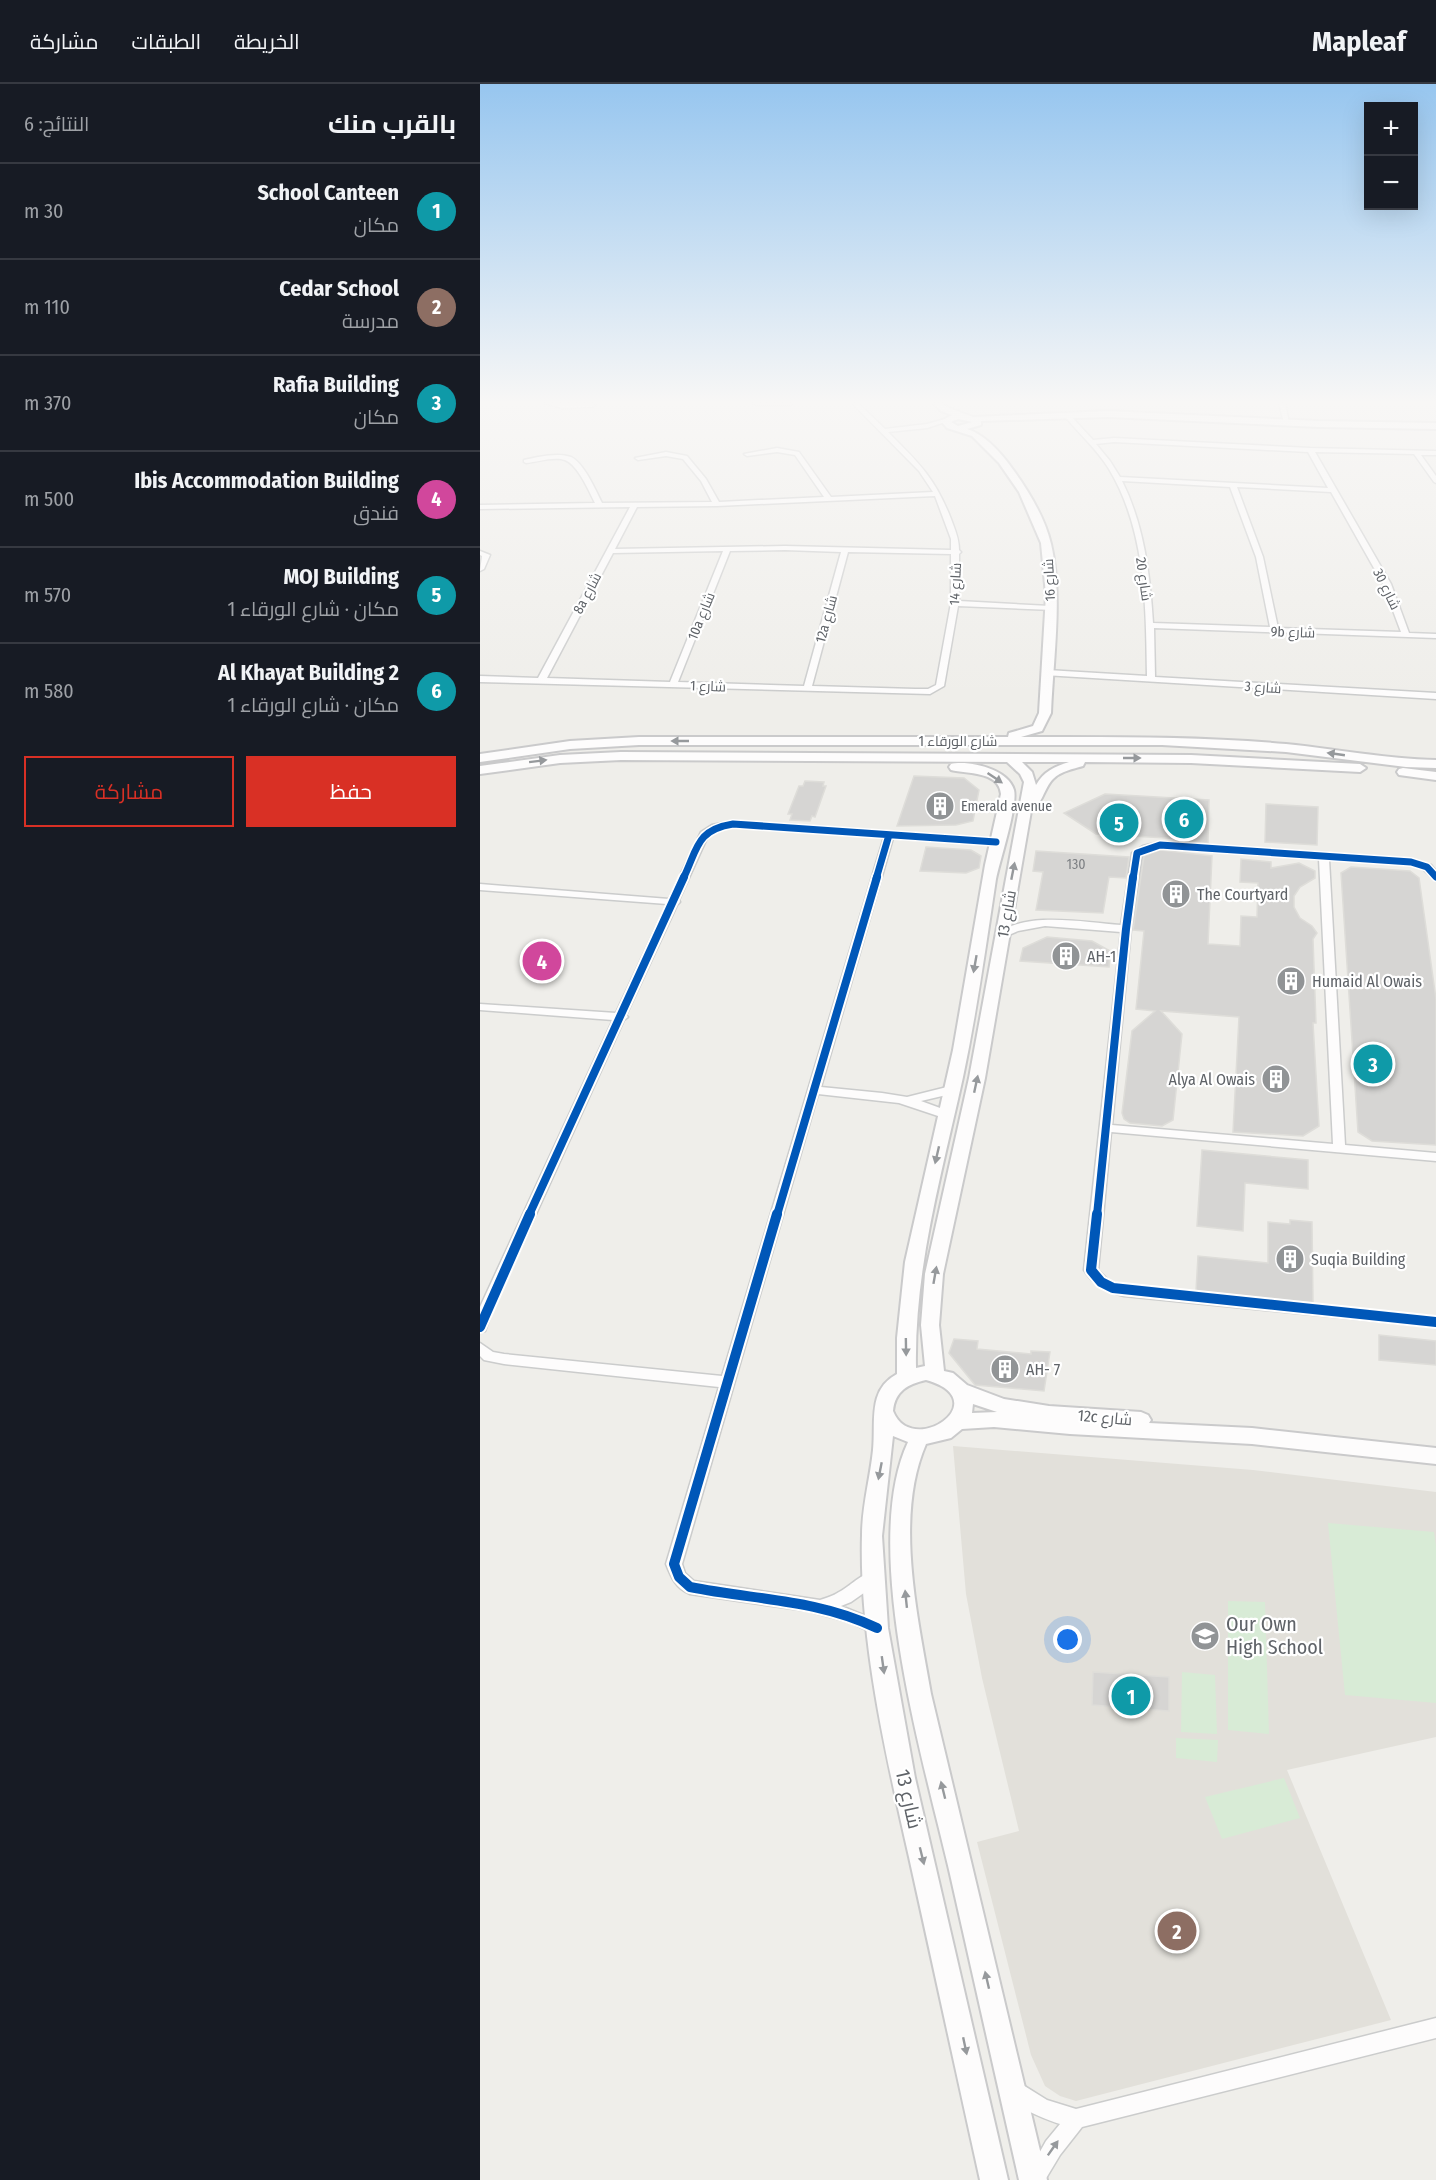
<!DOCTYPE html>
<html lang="ar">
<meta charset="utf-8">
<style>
body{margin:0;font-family:"Fira Sans Condensed",Cairo,sans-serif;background:#242831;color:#f1f3f6;direction:rtl}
.controls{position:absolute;right:18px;top:18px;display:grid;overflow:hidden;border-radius:0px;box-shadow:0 6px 24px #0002}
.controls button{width:54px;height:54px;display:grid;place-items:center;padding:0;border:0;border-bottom:2px solid #363941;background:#171b24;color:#f1f3f6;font:30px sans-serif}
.you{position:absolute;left:588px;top:1556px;width:21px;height:21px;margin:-15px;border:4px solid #fff;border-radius:50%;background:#1a73e8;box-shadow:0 0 0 9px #1a73e833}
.badge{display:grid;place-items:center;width:39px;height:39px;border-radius:50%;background:#d93025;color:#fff;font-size:20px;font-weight:700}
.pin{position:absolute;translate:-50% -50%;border:3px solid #fff;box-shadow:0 2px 6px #0006}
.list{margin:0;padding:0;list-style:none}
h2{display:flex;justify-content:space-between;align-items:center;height:78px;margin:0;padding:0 24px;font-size:26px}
h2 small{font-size:20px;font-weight:400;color:#9ea1a6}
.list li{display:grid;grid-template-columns:39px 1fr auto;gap:18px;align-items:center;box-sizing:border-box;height:96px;padding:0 24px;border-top:2px solid #363941}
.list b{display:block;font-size:22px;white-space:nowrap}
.list p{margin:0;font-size:20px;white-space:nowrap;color:#9ea1a6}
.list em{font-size:20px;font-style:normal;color:#9ea1a6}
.actions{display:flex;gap:12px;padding:18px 24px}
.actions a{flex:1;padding:14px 0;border:2px solid #d93025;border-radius:0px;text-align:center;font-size:21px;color:#d93025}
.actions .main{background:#d93025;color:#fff}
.map{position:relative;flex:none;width:956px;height:2096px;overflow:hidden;direction:ltr}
header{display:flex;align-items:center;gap:36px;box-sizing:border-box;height:84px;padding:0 30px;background:#171b24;border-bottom:2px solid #363941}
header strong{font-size:28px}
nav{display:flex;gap:33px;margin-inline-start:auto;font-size:21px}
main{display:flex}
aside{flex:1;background:#171b24}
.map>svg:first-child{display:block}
.education{fill:#e2e0da}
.green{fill:#d8ebd6}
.building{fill:#d6d5d3;stroke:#deddd9;stroke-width:1.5}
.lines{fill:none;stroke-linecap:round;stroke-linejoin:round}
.street-casing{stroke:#cbcccc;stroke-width:3}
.secondary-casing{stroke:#cacacb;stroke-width:4}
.street{fill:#fdfcfc;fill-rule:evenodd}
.secondary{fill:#fdfcfc;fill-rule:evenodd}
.cycleway-far2-casing{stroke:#fff;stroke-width:10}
.cycleway-far1-casing{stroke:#fff;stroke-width:12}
.cycleway-casing{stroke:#fff;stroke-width:14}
.cycleway-far2{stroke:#0057b8;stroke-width:7}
.cycleway-far1{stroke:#0057b8;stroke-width:8}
.cycleway{stroke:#0057b8;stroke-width:10}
.oneway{fill:#96999c}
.labels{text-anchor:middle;stroke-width:4.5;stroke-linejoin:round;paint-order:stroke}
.far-street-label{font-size:14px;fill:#5f6368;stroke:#fff}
.far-poi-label{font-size:14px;fill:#5f6368;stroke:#fff;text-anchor:start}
.number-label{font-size:14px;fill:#7e8184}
.poi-label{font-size:16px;fill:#5f6368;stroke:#fff;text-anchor:start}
.street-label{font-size:16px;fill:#5f6368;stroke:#fff}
.near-poi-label{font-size:20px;fill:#5f6368;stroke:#fff;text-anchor:start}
.near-street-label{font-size:20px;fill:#5f6368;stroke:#fff}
</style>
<header>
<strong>Mapleaf</strong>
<nav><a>الخريطة</a><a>الطبقات</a><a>مشاركة</a></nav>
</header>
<main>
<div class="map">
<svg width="956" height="2096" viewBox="0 0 956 2096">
<rect width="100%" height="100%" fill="#efeeea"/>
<!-- education -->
<path class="education" d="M 473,1362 L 773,1386 L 956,1408 L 956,1653 L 807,1686 L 911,1936 L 596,2017 L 580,2012 L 565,2002 L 551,1971 L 497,1758 L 539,1747 L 502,1594 L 486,1510 Z"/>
<!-- green -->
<path class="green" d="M 848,1439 L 954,1448 L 956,1462 L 956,1619 L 865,1611 Z
M 748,1517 L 785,1518 L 789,1650 L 748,1646 Z
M 702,1588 L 735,1591 L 737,1650 L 701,1648 Z
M 696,1654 L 738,1656 L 737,1678 L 696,1674 Z
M 804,1694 L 820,1734 L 742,1755 L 725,1713 Z"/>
<!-- building -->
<path class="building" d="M 434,692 L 484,694 L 499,706 L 493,737 L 476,741 L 417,742 Z
M 325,697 L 344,698 L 343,702 L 346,702 L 335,733 L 332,732 L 330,737 L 310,736 L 312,730 L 308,730 L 319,702 L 323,702 Z
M 625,710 L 729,716 L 728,759 L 698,757 L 704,755 L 616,750 L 584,729 Z
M 786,720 L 838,723 L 837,761 L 785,758 Z
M 446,763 L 491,766 L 501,772 L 499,784 L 486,789 L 440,787 Z
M 680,766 L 732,772 L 728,860 L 760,862 L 761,832 L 777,833 L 778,799 L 760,798 L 761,775 L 791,778 L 791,784 L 819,779 L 835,787 L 835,794 L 820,803 L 814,812 L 814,823 L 820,834 L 832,842 L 837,849 L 833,855 L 836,939 L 833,939 L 839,1042 L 823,1052 L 753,1048 L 759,933 L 681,927 L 702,950 L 693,1036 L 682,1042 L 650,1039 L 644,1035 L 642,1029 L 652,947 L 675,927 L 656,925 L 664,847 L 653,846 L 664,772 Z
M 556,767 L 649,773 L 646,794 L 629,793 L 623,829 L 556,826 L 563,788 L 553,787 Z
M 871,783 L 930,787 L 939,794 L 956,915 L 956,1061 L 892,1057 L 878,1048 L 861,789 Z
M 567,853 L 612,857 L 630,867 L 629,883 L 540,877 L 543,864 Z
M 722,1066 L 828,1076 L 828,1105 L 765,1099 L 763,1147 L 717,1142 Z
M 810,1136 L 832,1138 L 833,1219 L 716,1207 L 718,1172 L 788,1179 L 788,1138 L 810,1140 Z
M 899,1251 L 956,1257 L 956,1281 L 899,1276 Z
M 474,1255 L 498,1257 L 497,1265 L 551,1270 L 551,1267 L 570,1268 L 564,1307 L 495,1301 L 469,1269 Z
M 613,1588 L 689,1593 L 689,1627 L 612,1621 Z"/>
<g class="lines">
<!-- street casing -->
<g class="street-casing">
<path id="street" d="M 65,319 L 112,319 L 115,321 L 112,323 L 82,324 Z
M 273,319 L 313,319 L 310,321 L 276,321 Z
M 372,319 L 378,319 L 405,345 L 447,340 L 465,335 L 468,337 L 447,344 L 408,348 C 439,379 455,394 471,435 C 475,446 479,454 479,466 L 481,468 L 479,470 L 479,517 L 570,522 L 574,524 L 573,526 L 478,522 L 464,602 L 450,610 L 0,598 L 0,592 L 58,594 L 150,423 L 0,425 L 0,421 L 115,419 C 109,407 98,381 85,376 C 74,372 57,378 46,379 L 44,378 L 44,376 C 57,373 78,368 91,373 C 104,379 116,407 122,419 L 232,418 L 221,397 L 203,375 L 186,372 L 158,376 L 155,374 L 186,368 L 207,372 L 226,395 L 239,418 L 344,413 L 315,371 L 297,368 L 267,372 L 264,370 L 297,364 L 319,368 L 351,413 L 453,408 L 439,387 ZM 455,412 L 471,455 L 471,466 L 305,462 L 135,465 L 157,423 L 237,422 ZM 305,466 L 361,468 L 324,602 L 198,598 L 250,467 ZM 243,467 L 190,598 L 67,594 L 133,469 ZM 368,468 L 471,470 L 471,519 L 456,601 L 448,605 L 435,605 L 332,602 Z
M 799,319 L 805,319 L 809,340 L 804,339 Z
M 584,329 L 588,329 L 613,356 L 634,354 L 830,364 L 956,367 L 956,371 L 941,371 L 956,392 L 956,399 L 954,398 L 934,370 L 835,368 L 911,500 L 929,549 L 956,550 L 956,554 L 674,544 L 675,593 L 956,609 L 956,615 L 564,591 L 564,587 L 567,586 L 667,592 C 666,523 666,446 629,385 C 617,365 598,349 584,331 ZM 634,358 L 828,368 L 848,404 L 640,393 L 630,377 L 616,360 ZM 642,397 L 750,403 L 776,473 L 790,543 L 673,539 C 670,490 664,441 642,397 ZM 757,403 L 851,408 L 903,500 L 921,548 L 798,544 L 783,473 Z
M 0,467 L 10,471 L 4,485 L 0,487 L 2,472 L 0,471 Z
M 253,737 L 516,755 L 521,758 L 516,761 L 413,754 L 341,1003 L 402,1009 L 427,1013 L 471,1002 L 475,1003 L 477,1006 L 475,1009 L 441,1017 L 471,1028 L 473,1031 L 467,1035 L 419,1019 L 338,1010 L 202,1480 L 205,1489 L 214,1497 L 340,1516 C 346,1514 353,1512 359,1508 C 371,1502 385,1485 398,1489 L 401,1494 L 398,1499 L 371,1518 L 361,1522 L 403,1539 L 405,1544 L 403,1549 L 397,1551 L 369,1538 L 328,1527 L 210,1510 C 196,1505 191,1493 186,1480 L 239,1303 L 24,1280 L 4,1276 L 0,1272 L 0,1259 L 13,1268 L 24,1270 L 242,1292 L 404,753 L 253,743 L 238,745 L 228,752 L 199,816 L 200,818 L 197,821 L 146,931 L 148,933 L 144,936 L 13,1225 L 5,1247 L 0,1248 L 0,1223 L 133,936 L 0,926 L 0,920 L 136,929 L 187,820 L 0,806 L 0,800 L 189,815 L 221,748 L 232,741 Z
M 680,758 L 931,775 L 951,781 L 956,787 L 956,796 C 950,793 947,787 941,784 C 924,776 871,777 849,775 L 865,1061 L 956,1069 L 956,1077 L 631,1048 L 618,1186 L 629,1197 L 644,1202 L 956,1233 L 956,1243 L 644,1212 C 626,1208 614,1202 604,1186 L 641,848 L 565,842 L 538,847 L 522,854 L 517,851 C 544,826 607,839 641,841 L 652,769 L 663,762 ZM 680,764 L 839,775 L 853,1060 L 632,1041 L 651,845 L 662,770 Z
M 956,1934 L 956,1954 L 602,2043 L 580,2071 L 565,2096 L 544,2096 L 566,2057 L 580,2040 C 563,2034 532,2023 525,2006 L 528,1999 L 535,1996 L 567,2016 L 596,2025 Z"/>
</g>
<!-- secondary casing -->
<g class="secondary-casing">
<path id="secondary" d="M 453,319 L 462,319 L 467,323 L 493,333 L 628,327 L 838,337 L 956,339 L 956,345 L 838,343 L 628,333 L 501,337 L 501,341 L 487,345 C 506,351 522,370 534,387 C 549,408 565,434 571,460 C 583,511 573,576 571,629 L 562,647 L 541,653 C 630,653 718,652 806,660 C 856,665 906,675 956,676 L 956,684 L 926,683 L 806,668 L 682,661 L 159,661 L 90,665 L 0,678 L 0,670 L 90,657 L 159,653 L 528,653 L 529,649 L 553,642 L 559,629 L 566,511 L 561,459 L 539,408 L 519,379 L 492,352 L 467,344 L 461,337 L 472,331 L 461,327 ZM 478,335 L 492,338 L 478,342 L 471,338 Z
M 141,668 L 711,671 L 880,680 L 886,684 L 880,688 L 711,679 L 605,678 L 603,682 C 593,685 581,687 573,695 C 564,704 562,721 551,727 L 505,994 L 463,1190 L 459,1241 L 464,1287 L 473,1289 L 487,1301 L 524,1315 L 569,1322 L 661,1328 L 668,1331 L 671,1336 L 669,1339 L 772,1344 L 956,1364 L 956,1380 L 772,1360 L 590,1350 L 514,1343 L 482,1345 L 471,1354 L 446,1360 C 414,1433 438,1534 451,1610 L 567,2096 L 539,2096 C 516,1994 493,1892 470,1790 C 444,1678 379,1463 428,1358 L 413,1352 L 402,1452 L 408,1544 L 435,1694 L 528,2096 L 500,2096 C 476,1988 453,1881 429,1773 C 406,1672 379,1555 382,1451 C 382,1422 390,1395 393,1366 C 396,1338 387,1306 417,1290 L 417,1254 L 425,1178 L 473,966 L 505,781 L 521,710 C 519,687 487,690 471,686 L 469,683 L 471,680 C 489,676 528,685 534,706 C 538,721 520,776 516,795 C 506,861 497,927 483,993 C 462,1089 434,1184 436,1284 L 445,1282 L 441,1241 L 445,1190 L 489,994 L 544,698 L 540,690 L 527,678 L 141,676 L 80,679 L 0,690 L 0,682 L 80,671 ZM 542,678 L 589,678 C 574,683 564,687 556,701 L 552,688 ZM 446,1296 C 518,1316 432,1375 413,1327 C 415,1307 428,1300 446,1296 ZM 493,1320 L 517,1328 L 492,1329 Z
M 923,684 L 956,688 L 956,696 L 919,691 L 917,688 L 919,685 Z"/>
</g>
<!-- street -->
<use href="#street" class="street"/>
<!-- secondary -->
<use href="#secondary" class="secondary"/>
<!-- cycleway-far2 casing -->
<g class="cycleway-far2-casing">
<path id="cycleway-far2" d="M 203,795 C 218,764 216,746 253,740 L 516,758
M 396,795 L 409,751
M 653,795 L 657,769 L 680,761 L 931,778 L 947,783 L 956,793"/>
</g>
<!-- cycleway-far1 casing -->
<g class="cycleway-far1-casing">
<path id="cycleway-far1" d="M 49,1131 L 204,793
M 297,1131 L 397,793
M 617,1131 L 646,845 L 653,793"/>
</g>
<!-- cycleway casing -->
<g class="cycleway-casing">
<path id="cycleway" d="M 297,1130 L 194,1480 L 199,1493 L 210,1503 C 275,1516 336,1515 397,1544
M 617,1130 L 611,1186 L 621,1198 L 633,1204 L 956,1238
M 0,1243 L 50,1130"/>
</g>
<!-- cycleway-far2 -->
<use href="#cycleway-far2" class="cycleway-far2"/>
<!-- cycleway-far1 -->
<use href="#cycleway-far1" class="cycleway-far1"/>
<!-- cycleway -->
<use href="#cycleway" class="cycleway"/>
</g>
<!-- one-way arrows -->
<defs><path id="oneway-solid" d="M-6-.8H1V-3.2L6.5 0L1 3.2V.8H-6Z" transform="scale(1.5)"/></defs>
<g class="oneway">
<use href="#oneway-solid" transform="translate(200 657) rotate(180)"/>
<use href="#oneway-solid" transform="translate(856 670) rotate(-172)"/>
<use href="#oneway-solid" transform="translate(652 674)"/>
<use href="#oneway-solid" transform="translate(58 677) rotate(-7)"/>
<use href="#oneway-solid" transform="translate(515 694) rotate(34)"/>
<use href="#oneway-solid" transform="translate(533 787) rotate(-79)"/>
<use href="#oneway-solid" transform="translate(495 880) rotate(100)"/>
<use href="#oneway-solid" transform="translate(496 1000) rotate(-78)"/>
<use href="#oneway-solid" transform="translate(457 1071) rotate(103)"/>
<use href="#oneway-solid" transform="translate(455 1191) rotate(-80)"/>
<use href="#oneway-solid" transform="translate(426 1263) rotate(89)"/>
<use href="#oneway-solid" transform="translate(400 1387) rotate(101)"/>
<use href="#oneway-solid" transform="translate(426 1515) rotate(-96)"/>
<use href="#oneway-solid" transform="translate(403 1581) rotate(82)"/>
<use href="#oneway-solid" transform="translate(463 1706) rotate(-104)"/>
<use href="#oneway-solid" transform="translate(442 1772) rotate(76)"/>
<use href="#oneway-solid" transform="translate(507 1896) rotate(-103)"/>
<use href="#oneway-solid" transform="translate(485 1962) rotate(78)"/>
<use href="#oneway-solid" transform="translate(573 2064) rotate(-55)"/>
</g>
<!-- sky -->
<linearGradient id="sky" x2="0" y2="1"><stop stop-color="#97c6ef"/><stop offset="0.52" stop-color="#f8f7f6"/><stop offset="1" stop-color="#f8f7f6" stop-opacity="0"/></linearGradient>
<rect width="956" height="612" fill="url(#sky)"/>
<!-- icons -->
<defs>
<g id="building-disc" transform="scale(1.5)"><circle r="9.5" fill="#919496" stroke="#fff"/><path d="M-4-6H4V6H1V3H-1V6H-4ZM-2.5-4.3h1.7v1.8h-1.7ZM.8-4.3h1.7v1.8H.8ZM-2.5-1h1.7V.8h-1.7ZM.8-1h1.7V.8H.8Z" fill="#fff"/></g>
<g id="school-disc" transform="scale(1.5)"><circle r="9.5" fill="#919496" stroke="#fff"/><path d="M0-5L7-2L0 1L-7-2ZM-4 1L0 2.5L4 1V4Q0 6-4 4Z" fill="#fff"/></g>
</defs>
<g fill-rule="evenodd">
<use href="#building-disc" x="460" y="722"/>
<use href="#building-disc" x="696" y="810"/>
<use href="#building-disc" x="586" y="872"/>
<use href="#building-disc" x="811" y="897"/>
<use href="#building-disc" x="796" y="995"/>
<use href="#building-disc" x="810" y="1175"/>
<use href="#building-disc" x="525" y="1285"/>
<use href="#school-disc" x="725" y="1552"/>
</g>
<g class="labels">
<!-- far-street labels -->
<g class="far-street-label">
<text transform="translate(664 495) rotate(82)" y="5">شارع 20</text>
<text transform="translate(569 496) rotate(-93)" y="5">شارع 16</text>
<text transform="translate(475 500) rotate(-87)" y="5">شارع 14</text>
<text transform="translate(907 505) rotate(64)" y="5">شارع 30</text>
<text transform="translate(107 509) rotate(-62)" y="5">8a شارع</text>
<text transform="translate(221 532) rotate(-68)" y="5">10a شارع</text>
<text transform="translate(346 535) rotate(-75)" y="5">12a شارع</text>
<text transform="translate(813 548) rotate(2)" y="5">9b شارع</text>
<text transform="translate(228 602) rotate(2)" y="5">شارع 1</text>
<text transform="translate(783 603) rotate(4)" y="5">شارع 3</text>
<text x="478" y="662">شارع الورقاء 1</text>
</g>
<!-- far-poi labels -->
<g class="far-poi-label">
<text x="481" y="727">Emerald avenue</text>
</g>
<!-- number labels -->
<g class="number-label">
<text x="596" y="785">130</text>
</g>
<!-- poi labels -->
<g class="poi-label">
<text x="717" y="816">The Courtyard</text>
<text x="607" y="878">AH-1</text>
<text x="832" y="903">Humaid Al Owais</text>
<text x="775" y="1001" text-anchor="end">Alya Al Owais</text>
<text x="831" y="1181">Suqia Building</text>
<text x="546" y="1291">AH- 7</text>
</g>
<!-- street labels -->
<g class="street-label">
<text transform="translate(526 830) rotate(-80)" y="6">شارع 13</text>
<text transform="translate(625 1333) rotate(5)" y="6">12c شارع</text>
</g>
<!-- near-poi labels -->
<g class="near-poi-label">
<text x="746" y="1547">Our Own<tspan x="746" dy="23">High School</tspan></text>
</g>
<!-- near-street labels -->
<g class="near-street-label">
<text transform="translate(429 1715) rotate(77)" y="7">شارع 13</text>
</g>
</g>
</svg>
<div class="controls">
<button>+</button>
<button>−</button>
</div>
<div class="you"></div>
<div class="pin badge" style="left:651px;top:1612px;background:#0f9aa8">1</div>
<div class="pin badge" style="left:697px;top:1847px;background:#8d6e63">2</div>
<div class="pin badge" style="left:893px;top:980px;background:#0f9aa8">3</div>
<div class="pin badge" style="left:62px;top:877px;background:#d1479c">4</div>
<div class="pin badge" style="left:639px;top:739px;background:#0f9aa8">5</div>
<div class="pin badge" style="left:704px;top:735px;background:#0f9aa8">6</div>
</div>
<aside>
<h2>بالقرب منك<small>النتائج: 6</small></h2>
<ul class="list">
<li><span class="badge" style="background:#0f9aa8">1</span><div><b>School Canteen</b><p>مكان</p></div><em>30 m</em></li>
<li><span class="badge" style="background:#8d6e63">2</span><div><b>Cedar School</b><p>مدرسة</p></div><em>110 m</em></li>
<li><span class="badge" style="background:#0f9aa8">3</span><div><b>Rafia Building</b><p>مكان</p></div><em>370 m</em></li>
<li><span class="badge" style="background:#d1479c">4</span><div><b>Ibis Accommodation Building</b><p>فندق</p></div><em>500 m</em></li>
<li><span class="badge" style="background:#0f9aa8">5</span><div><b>MOJ Building</b><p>مكان · شارع الورقاء 1</p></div><em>570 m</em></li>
<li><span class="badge" style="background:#0f9aa8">6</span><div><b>Al Khayat Building 2</b><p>مكان · شارع الورقاء 1</p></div><em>580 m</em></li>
</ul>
<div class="actions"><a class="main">حفظ</a><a>مشاركة</a></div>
</aside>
</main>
